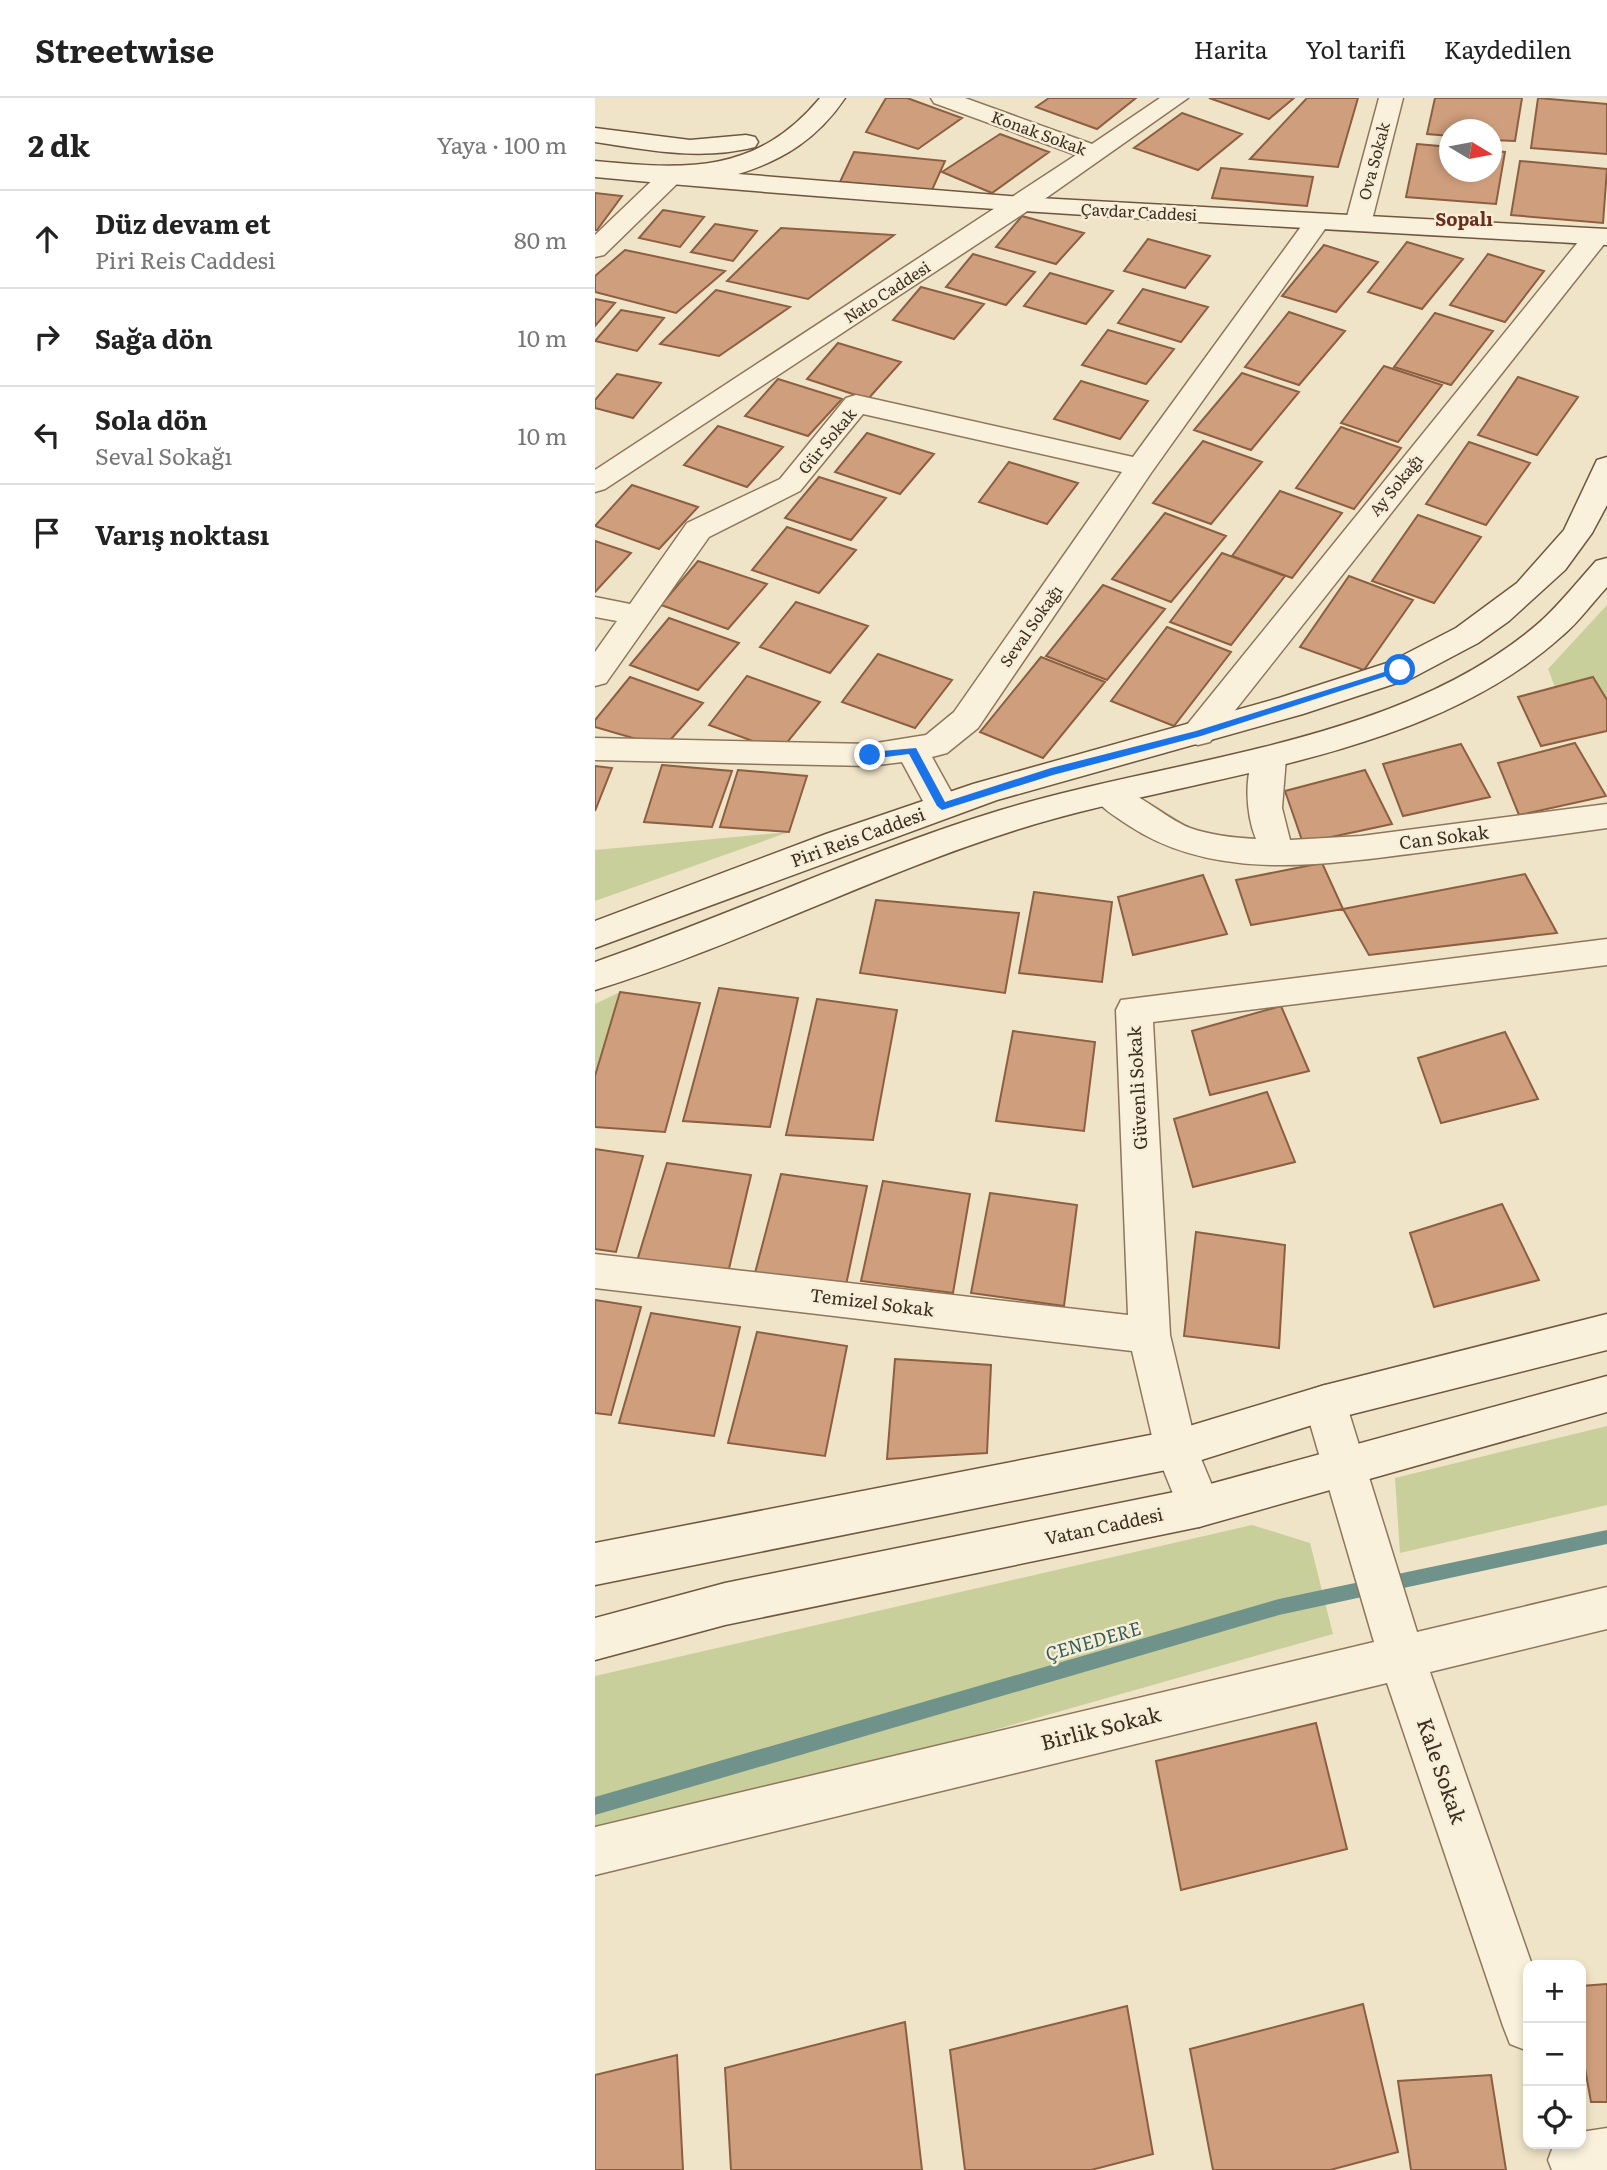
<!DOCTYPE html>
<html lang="tr">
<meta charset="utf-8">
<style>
body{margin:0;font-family:Literata,serif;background:#f6f6f6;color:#222}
.controls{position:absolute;right:21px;bottom:21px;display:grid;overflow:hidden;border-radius:14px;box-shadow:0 4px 10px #0003}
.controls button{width:63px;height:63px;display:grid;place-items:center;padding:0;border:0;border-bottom:2px solid #e0e0e0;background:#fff;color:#222;font:35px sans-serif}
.compass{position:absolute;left:844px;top:21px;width:63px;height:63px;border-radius:50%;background:#fff;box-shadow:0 4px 10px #0003;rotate:100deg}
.stop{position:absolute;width:21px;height:21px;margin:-16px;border:5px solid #1a73e8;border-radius:50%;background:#fff}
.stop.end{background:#1a73e8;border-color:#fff;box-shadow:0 2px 7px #0008}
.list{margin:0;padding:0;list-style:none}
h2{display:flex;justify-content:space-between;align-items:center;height:91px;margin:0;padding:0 28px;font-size:30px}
h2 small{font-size:23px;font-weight:400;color:#767676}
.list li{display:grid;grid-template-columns:46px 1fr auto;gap:21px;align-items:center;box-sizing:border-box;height:98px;padding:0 28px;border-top:2px solid #e0e0e0}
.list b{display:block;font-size:26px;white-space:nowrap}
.list p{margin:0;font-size:23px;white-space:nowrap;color:#767676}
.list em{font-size:23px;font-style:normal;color:#767676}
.icon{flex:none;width:38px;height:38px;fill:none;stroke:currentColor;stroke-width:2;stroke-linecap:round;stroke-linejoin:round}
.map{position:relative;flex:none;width:1012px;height:2072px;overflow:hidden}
header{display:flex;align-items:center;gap:42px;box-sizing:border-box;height:98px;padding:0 35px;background:#fff;border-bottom:2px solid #e0e0e0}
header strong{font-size:33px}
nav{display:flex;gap:38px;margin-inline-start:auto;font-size:24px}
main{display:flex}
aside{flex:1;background:#fff}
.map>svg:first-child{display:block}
.green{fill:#c9cf9b}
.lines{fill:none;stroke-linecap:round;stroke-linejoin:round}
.stream{fill:#6f938a;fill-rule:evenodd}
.building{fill:#cf9f7d;stroke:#8d5f41;stroke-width:2}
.street-casing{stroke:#8d765c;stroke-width:3}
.secondary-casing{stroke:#6f573f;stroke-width:3}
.street{fill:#faf1dc;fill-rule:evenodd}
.secondary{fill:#faf1dc;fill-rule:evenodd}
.route{fill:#1a73e8}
.labels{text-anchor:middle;stroke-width:5;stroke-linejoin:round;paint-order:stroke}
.far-street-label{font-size:16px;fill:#3d2e20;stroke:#f7eed8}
.far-quarter-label{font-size:18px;font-weight:bold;fill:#6b2e1e;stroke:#f7eed8}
.street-label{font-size:18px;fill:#3d2e20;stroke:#f7eed8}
.water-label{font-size:19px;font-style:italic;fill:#2f5d5a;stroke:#f7eed8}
.near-street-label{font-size:21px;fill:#3d2e20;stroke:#f7eed8}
</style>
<header>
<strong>Streetwise</strong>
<nav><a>Harita</a><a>Yol tarifi</a><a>Kaydedilen</a></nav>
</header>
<main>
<aside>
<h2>2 dk<small>Yaya · 100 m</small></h2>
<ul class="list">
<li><svg class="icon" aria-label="ahead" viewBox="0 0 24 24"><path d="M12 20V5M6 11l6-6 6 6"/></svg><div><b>Düz devam et</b><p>Piri Reis Caddesi</p></div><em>80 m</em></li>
<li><svg class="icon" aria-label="right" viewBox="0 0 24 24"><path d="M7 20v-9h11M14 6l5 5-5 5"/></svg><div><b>Sağa dön</b></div><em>10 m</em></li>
<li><svg class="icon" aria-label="left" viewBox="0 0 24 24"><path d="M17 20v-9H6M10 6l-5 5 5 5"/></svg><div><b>Sola dön</b><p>Seval Sokağı</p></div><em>10 m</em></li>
<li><svg class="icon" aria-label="arrive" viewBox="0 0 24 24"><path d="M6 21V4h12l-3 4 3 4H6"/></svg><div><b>Varış noktası</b></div></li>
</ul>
</aside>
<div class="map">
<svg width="1012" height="2072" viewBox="0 0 1012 2072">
<rect width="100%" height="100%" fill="#f0e4c8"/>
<!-- green -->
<path class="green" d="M 1012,507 L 1012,602 L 998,579 L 960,589 L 953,571 Z
M 194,734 L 0,803 L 0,752 Z
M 25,894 L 0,978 L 0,906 Z
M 1012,1328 L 1012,1407 L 805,1455 L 800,1380 Z
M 657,1427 L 715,1445 L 738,1536 L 0,1745 L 0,1578 Z"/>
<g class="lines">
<!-- stream -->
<path class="stream" d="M 1012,1432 L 1012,1446 L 684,1517 L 0,1717 L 0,1699 L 684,1501 Z"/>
</g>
<!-- building -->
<path class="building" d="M 291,0 L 312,0 L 367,20 L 323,51 L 271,34 Z
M 454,0 L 541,0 L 502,31 L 441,9 Z
M 614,0 L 699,0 L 674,21 Z
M 712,0 L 763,0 L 743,69 L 655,61 Z
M 840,0 L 927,0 L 920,43 L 897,42 L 897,32 L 855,32 L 855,38 L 832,36 Z
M 943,0 L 1012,6 L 1012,56 L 936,50 Z
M 587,15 L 647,36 L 603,72 L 539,50 Z
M 405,36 L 454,54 L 397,95 L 347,74 Z
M 822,46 L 855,49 L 855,74 L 897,74 L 897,53 L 910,54 L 901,106 L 811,99 Z
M 259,54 L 350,63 L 337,92 L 245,84 Z
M 925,63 L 1012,71 L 1008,125 L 916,117 Z
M 626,70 L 718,79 L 712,108 L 617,100 Z
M 0,95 L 27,98 L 2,132 L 0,132 Z
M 68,112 L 109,119 L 85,149 L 44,140 Z
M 427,118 L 489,135 L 461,166 L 401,149 Z
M 120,126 L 162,133 L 138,163 L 96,154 Z
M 186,130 L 299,137 L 213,201 L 132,183 Z
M 553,141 L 615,158 L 590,190 L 529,173 Z
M 812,144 L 868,161 L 827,211 L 773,194 Z
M 729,147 L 783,164 L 741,214 L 687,198 Z
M 30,152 L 130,173 L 81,215 L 0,194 L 0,178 Z
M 378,156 L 440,174 L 411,207 L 351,189 Z
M 893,156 L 949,173 L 910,224 L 855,207 Z
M 455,175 L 518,193 L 491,226 L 429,208 Z
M 326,189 L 389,206 L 359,241 L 298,222 Z
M 548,191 L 613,209 L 586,244 L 523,225 Z
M 121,192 L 195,209 L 124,258 L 65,246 Z
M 0,201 L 20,205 L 0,228 Z
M 26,212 L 69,220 L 42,253 L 0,243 Z
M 694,214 L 750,233 L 704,287 L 650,269 Z
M 840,215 L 898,233 L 856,287 L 799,269 Z
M 513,232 L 579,251 L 551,286 L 487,267 Z
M 243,245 L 306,264 L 273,301 L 212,281 Z
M 789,268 L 847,287 L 803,344 L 746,325 Z
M 647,275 L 704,294 L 656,352 L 599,332 Z
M 22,276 L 66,285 L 38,320 L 0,310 L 0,302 Z
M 923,279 L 983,299 L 942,357 L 883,337 Z
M 183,281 L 247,301 L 213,338 L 150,318 Z
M 486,283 L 553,303 L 525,341 L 459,321 Z
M 123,328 L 188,349 L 152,389 L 89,367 Z
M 746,329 L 806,350 L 759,411 L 701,390 Z
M 272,335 L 339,356 L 305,396 L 240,374 Z
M 608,343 L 667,364 L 616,426 L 558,405 Z
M 874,344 L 935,365 L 891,427 L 831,406 Z
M 414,364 L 483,385 L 452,426 L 384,404 Z
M 224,379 L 291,400 L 256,442 L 190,420 Z
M 37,387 L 103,409 L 64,451 L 0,428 Z
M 685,393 L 747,415 L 697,480 L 637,458 Z
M 570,415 L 631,438 L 576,504 L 517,481 Z
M 823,417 L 886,439 L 839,505 L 777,483 Z
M 192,429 L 261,452 L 224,495 L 157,472 Z
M 0,443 L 36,455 L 0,494 Z
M 627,455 L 690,478 L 636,547 L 575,524 Z
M 103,463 L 172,486 L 133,531 L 66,507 Z
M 754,478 L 818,502 L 769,572 L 705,549 Z
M 508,487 L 570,511 L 512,582 L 451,558 Z
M 201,504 L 273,528 L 235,575 L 165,549 Z
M 74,520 L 144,545 L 103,592 L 35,567 Z
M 572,529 L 636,554 L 579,628 L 516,603 Z
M 283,556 L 357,582 L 320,630 L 247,604 Z
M 446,559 L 510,584 L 448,660 L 385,634 Z
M 152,578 L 225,604 L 185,653 L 114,627 Z
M 35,579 L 108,605 L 69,649 L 0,629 L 0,622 Z
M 998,579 L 1012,602 L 1012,633 L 946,648 L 923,599 Z
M 980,645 L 1011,698 L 924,717 L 903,665 Z
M 866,646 L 895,699 L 808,718 L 788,666 Z
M 67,667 L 137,673 L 117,729 L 49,724 Z
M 0,668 L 17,670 L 0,713 Z
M 143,672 L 212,678 L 194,734 L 125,729 Z
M 770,672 L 797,726 L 708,745 L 690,693 Z
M 727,765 L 748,811 L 656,827 L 641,782 Z
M 930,776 L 962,835 L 774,857 L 748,811 Z
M 608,777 L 632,836 L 538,857 L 523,799 Z
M 439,794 L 517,804 L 507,884 L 424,875 Z
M 281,802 L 424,815 L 410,895 L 265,875 Z
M 124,890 L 203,900 L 175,1029 L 88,1023 Z
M 25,894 L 105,905 L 70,1034 L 0,1029 L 0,978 Z
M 222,901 L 302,912 L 278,1042 L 191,1037 Z
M 686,908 L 714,973 L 615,997 L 597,933 Z
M 418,933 L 500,944 L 489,1033 L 401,1023 Z
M 910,934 L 943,1001 L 846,1025 L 823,960 Z
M 672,994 L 700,1064 L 598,1089 L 579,1021 Z
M 0,1051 L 48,1058 L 21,1154 L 0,1151 Z
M 72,1065 L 156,1077 L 133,1175 L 42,1163 Z
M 186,1076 L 272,1088 L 251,1187 L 160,1175 Z
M 288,1083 L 375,1096 L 358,1195 L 266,1183 Z
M 395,1095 L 482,1107 L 469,1208 L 376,1195 Z
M 907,1106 L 944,1182 L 839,1209 L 815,1135 Z
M 601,1134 L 690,1147 L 684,1250 L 589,1238 Z
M 0,1202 L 46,1209 L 16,1317 L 0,1315 Z
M 56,1215 L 145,1229 L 119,1338 L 24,1325 Z
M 162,1234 L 252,1248 L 230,1358 L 133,1345 Z
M 300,1261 L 396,1267 L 392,1355 L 292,1361 Z
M 721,1625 L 752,1751 L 586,1792 L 561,1663 Z
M 1012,1886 L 1012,2004 L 996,2004 L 986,1948 L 986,1888 Z
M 768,1906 L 803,2054 L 735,2072 L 618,2072 L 595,1951 Z
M 532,1908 L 558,2056 L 496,2072 L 370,2072 L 355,1952 Z
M 310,1924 L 327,2072 L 136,2072 L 130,1970 Z
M 82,1957 L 88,2072 L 0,2072 L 0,1977 Z
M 896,1977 L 911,2072 L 816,2072 L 803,1983 Z"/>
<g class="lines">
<!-- street casing -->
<g class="street-casing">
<path id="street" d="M 336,0 L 370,0 L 497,46 L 565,0 L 593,0 L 434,112 L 10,391 L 0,394 L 0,372 L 481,57 L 339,5 Z
M 784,0 L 808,0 L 776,126 L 772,131 L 754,131 L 750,126 Z
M 78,68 L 87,71 L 91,76 L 87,81 L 9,157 L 0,159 L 0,137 L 69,71 Z
M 722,116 L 731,119 L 735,124 L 556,375 L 383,630 L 352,655 L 337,659 L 364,708 L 359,716 L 347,720 L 335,716 L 307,664 L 275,668 L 0,662 L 0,640 L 275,646 L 331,637 L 359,614 L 527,374 L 268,316 L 205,393 L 114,439 L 11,585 L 0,588 L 0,554 L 22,523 L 0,519 L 0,499 L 35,506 L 92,425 L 185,381 L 251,300 L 261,297 L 538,359 L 713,119 Z
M 1001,131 L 1010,133 L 1010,145 L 615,644 L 603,647 L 591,644 L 587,636 L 591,628 L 992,133 Z
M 674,649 L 686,652 L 691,660 L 687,710 L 695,742 L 766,738 L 1012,706 L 1012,730 C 949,739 886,747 822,755 C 726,767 619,784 533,727 C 520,718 505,710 497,696 L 502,688 C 529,680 567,719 595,730 C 615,737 639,740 661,741 C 651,716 648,676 662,652 Z
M 1012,841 L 1012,867 L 558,924 L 575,1237 L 602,1351 L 626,1409 L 619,1423 L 604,1429 L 589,1423 L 560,1351 L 537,1253 L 0,1190 L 0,1156 L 533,1217 L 521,912 L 526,902 Z
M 730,1287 L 745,1292 L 751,1305 L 822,1534 L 1012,1489 L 1012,1531 L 835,1574 L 937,1867 L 933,1867 L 933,1953 L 915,1946 L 908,1928 L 792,1585 L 0,1777 L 0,1729 L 779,1544 L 709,1305 L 715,1292 Z
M 1012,2030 L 1012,2072 L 957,2072 L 953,2062 L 959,2046 L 986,2046 L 986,2034 Z"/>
</g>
<!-- secondary casing -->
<g class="secondary-casing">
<path id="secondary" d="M 225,0 L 250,0 C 223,40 189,62 143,76 L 425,99 L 1012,131 L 1012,147 C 674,128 337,111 0,79 L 0,63 C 91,72 162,76 225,0 Z
M 0,30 L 95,42 L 151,37 L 160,39 L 163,44 L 160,49 C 105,63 54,52 0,44 Z
M 1012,359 L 1012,407 L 997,435 L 970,472 L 914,523 L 883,545 L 817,580 L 708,616 L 402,702 L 0,850 L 0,823 L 231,736 L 378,686 L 684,600 L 795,564 L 861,530 L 922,485 L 969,432 L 1002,362 Z
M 1012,460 L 1012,489 C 997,505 984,524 967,538 C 826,665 599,676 424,731 C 280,776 145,847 0,892 L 0,864 C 136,817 268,754 406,712 C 579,659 804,647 945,524 C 965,506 983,483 1001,463 Z
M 1012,1216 L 1012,1252 L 730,1323 L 581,1370 L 0,1487 L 0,1445 L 581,1332 L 730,1287 Z
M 1012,1278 L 1012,1314 L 604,1429 L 130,1527 L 0,1562 L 0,1520 L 130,1485 L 604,1389 Z"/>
</g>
<!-- street -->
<use href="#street" class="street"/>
<!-- secondary -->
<use href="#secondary" class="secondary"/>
</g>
<!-- route -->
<path class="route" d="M 802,570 L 810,572 L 606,638 L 458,677 L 347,712 L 342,708 L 314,656 L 275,661 L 270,657 L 275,654 L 321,650 L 350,704 L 456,670 L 601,633 Z"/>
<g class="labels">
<!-- far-street labels -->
<g class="far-street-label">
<text transform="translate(444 35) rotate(20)" y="6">Konak Sokak</text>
<text transform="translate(779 63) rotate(-75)" y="6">Ova Sokak</text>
<text transform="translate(544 114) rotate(3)" y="6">Çavdar Caddesi</text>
<text transform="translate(292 194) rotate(-33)" y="6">Nato Caddesi</text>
<text transform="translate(232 343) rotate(-50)" y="6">Gür Sokak</text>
<text transform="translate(801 387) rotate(-51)" y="6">Ay Sokağı</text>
<text transform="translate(436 528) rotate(-55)" y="6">Seval Sokağı</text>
</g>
<!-- far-quarter labels -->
<g class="far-quarter-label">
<text x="869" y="128">Sopalı</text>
</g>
<!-- street labels -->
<g class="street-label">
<text transform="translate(263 740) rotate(-20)" y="6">Piri Reis Caddesi</text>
<text transform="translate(849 740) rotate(-7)" y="6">Can Sokak</text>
<text transform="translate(543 990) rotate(-93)" y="6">Güvenli Sokak</text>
<text transform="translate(277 1205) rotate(7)" y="6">Temizel Sokak</text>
<text transform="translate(509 1429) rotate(-12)" y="6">Vatan Caddesi</text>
</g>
<!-- water labels -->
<g class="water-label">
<text transform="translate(498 1543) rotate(-16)" y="7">ÇENEDERE</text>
</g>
<!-- near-street labels -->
<g class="near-street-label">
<text transform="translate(506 1631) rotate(-14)" y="7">Birlik Sokak</text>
<text transform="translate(846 1673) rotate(71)" y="7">Kale Sokak</text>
</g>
</g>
</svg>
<div class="controls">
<button>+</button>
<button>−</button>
<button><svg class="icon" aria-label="locate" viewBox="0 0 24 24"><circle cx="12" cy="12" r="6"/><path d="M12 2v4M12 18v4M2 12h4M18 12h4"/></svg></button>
</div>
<svg class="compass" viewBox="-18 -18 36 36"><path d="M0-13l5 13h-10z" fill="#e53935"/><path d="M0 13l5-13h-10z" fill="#767676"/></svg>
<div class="stop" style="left:805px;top:572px"></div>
<div class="stop end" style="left:275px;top:657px"></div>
</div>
</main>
